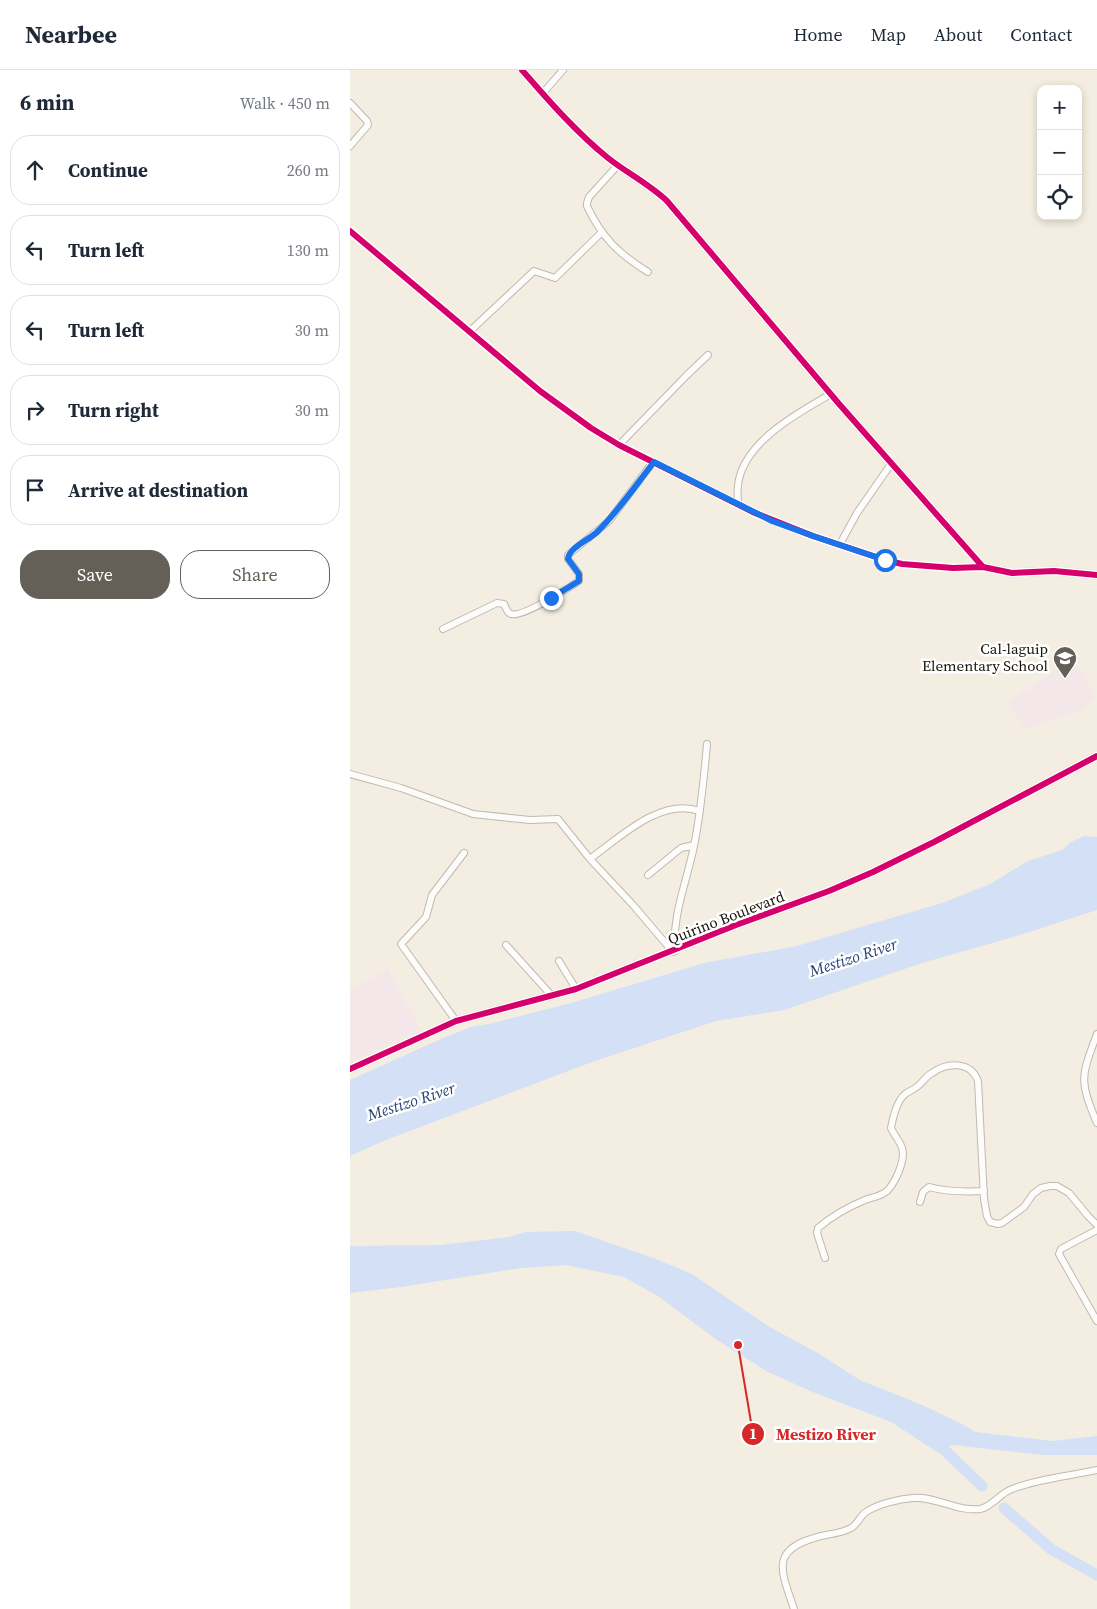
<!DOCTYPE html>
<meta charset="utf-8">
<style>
body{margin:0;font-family:"Source Serif 4",serif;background:#f6f6f7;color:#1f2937}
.controls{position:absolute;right:15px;top:15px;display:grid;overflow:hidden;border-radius:10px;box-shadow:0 2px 8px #0003}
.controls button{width:45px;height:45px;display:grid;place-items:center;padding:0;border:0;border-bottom:1px solid #e0e1e3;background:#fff;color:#1f2937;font:25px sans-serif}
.stop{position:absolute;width:15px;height:15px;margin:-11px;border:4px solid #1a73e8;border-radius:50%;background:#fff}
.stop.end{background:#1a73e8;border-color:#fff;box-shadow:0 1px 5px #0008}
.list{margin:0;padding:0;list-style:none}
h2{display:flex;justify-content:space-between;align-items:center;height:65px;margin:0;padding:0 20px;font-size:21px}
h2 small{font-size:16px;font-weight:400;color:#747a83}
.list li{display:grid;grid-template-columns:32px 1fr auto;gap:15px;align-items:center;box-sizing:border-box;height:70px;margin:0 10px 10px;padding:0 10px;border:1px solid #e0e1e3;border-radius:20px}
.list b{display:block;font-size:19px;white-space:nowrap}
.list em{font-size:16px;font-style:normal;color:#747a83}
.actions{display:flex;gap:10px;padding:15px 20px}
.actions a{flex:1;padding:11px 0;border:1px solid #646057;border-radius:20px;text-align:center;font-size:18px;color:#646057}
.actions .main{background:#646057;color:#fff}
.icon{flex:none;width:28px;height:28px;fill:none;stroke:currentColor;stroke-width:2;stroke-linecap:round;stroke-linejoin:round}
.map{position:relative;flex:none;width:747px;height:1539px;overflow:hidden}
header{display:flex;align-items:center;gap:30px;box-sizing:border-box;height:70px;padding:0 25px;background:#fff;border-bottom:1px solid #e0e1e3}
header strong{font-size:24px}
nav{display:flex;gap:28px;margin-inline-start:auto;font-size:18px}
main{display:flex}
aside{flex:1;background:#fff}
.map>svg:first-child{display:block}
.education{fill:#f4e7ea}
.water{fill:#d4e0f5}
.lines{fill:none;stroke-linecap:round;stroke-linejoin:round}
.river{stroke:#d4e0f5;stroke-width:11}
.minor-casing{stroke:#bebab0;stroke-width:8}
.tertiary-casing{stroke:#bebab0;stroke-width:9}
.minor{stroke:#fdfcfa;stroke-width:6}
.tertiary{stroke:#fdfcfa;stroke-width:8}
.cycleway-casing{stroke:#fff;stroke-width:9}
.cycleway{stroke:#d6006c;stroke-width:6}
.route{stroke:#1a73e8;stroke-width:6}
.labels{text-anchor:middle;stroke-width:5;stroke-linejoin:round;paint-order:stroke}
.poi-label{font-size:15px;fill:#17140c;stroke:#fff;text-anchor:end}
.street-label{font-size:15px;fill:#17140c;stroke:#fff}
.water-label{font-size:16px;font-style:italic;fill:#274076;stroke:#fff}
.leader{fill:none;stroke:#d62828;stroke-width:2}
.callout-dot{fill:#d62828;stroke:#fff;stroke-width:2}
.mark-label{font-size:15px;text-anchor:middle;font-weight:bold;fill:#fff}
.callout-label{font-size:16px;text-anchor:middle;font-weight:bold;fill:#d62828;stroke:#fff;stroke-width:5;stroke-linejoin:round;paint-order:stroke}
</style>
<header>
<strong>Nearbee</strong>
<nav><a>Home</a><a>Map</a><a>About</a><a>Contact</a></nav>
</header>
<main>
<aside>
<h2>6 min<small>Walk · 450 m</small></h2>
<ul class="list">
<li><svg class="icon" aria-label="ahead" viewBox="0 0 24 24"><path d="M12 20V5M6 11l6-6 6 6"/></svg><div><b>Continue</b></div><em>260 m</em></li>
<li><svg class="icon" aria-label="left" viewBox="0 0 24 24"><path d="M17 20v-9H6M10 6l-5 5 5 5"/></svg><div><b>Turn left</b></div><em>130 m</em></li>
<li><svg class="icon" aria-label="left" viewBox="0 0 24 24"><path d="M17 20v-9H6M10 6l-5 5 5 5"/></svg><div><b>Turn left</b></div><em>30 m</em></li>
<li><svg class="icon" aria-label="right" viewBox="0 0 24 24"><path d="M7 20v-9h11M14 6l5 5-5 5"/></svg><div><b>Turn right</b></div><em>30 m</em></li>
<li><svg class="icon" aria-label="arrive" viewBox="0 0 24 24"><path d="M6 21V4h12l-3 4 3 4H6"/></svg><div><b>Arrive at destination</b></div></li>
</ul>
<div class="actions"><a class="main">Save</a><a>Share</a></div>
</aside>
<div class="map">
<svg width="747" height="1539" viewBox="0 0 747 1539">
<rect width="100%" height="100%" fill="#f3eee1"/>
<!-- education -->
<path class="education" d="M 724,589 L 747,628 L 728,642 L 674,659 L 658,632 Z
M 38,899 L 71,960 L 0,992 L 0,919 Z"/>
<!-- water -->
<path class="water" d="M 734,766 L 747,767 L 747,840 L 667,866 L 572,893 L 434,940 L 366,951 L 242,992 L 31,1072 L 0,1086 L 0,1010 L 93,968 L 124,956 L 139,954 L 221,933 L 354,893 L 447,876 L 595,832 L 640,814 L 678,791 L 712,780 L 721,772 Z
M 225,1161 L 306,1189 L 342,1204 L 418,1256 L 471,1285 L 510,1310 L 572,1335 L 614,1355 L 625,1362 L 703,1371 L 747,1366 L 747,1385 L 693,1385 L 602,1375 L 587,1382 L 541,1352 L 465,1323 L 418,1302 L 367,1270 L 308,1226 L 274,1207 L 216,1195 L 171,1198 L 51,1217 L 0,1223 L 0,1176 L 90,1175 L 159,1167 L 176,1162 Z"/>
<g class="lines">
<!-- river -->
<path class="river" d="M 583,1369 L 632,1416
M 654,1438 L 701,1479 L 747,1505"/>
<!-- minor casing -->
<g class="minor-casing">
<path id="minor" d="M 193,23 L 213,0
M 0,33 L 17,51 L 18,55 L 0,76
M 268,95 L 239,127 L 237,133 L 237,136 C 252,168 269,184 298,202
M 0,161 L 190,321 L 241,358 L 269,375 L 405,443 L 463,466 L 535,490 L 552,494 L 603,498 L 633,497
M 119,262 L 184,201 L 205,208 L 252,162
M 269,375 L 336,306 L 358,285
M 388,434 C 388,428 387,421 388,415 C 393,372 448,343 481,324
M 490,474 L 507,443 L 541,394
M 93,559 L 147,533 L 154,534 C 156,538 157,543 161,544 C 173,548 218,518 229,511 L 229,504 L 218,489 L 218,485 L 259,451 L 303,392
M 0,704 L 51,718 L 123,744 L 180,750 L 208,749 L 240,789 L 283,835 L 323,882
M 240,789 C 270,767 311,727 350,741
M 298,805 L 331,778 L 344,775
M 156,875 L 202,926
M 325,881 C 322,845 337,811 344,776 C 351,742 354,708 357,674
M 209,891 L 226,919
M 106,951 L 51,874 L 76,847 L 82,825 L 114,783
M 747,964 C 731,1007 729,1010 747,1053
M 570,1132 L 573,1122 L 579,1117 C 597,1122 615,1122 634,1121
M 747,1160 L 711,1179 L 709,1184 L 747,1251
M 475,1188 L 467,1163 L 468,1158 C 482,1146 498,1137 515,1130 C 522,1127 530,1127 537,1121 C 545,1113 556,1090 552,1078 C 550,1071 544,1065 541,1058 C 543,1047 546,1033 554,1025 C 558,1021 564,1020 568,1016 C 573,1012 576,1006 582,1003 C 597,992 621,991 628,1011 L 634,1129 L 637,1146 L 640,1152 L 648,1154 L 652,1153 L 674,1137 L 683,1124 L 691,1118 L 700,1116 L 707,1116 L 719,1123 L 738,1146 L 747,1155
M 444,1539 C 430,1498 420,1479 471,1466 C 481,1464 492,1463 501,1458 C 507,1455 510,1446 516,1442 C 528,1434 549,1429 563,1428 C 586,1426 607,1442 630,1439 C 642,1437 650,1423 662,1419 C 687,1409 720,1406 747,1400"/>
</g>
<!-- tertiary casing -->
<g class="tertiary-casing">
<path id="tertiary" d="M 172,0 C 198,30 227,63 258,88 C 277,103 299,114 317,131 L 490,335 L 633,497 L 662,503 L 704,501 L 747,505
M 0,999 L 106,951 L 226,919 L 386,855 L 479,821 L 523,802 L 584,772 L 747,686"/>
</g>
<!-- minor -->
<use href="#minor" class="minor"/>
<!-- tertiary -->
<use href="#tertiary" class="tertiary"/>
<!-- cycleway casing -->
<g class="cycleway-casing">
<path id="cycleway" d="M 172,0 C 198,30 227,63 258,88 C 277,103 299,114 317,131 L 490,335 L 633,497
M 0,161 L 190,321 L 241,358 L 269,375 L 405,443 L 463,466 L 535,490 L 552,494 L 603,498 L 633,497 L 662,503 L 704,501 L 747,505
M 0,999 L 106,951 L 226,919 L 386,855 L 479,821 L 523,802 L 584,772 L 747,686"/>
</g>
<!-- cycleway -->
<use href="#cycleway" class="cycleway"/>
</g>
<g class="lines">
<!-- route -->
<path class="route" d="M 201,528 L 229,511 L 229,504 L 218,489 C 219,478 238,470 246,463 C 268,442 285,416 304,392 L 422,451 L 463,466 L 535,490"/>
</g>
<!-- icons -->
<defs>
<g id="school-pin" transform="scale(1.25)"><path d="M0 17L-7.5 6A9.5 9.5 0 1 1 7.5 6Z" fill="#646057" stroke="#fff"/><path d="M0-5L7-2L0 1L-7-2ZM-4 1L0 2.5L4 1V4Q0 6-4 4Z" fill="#fff"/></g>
</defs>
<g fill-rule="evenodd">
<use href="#school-pin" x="715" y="588"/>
</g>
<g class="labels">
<!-- poi labels -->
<g class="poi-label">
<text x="698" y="584">Cal-laguip<tspan x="698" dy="17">Elementary School</tspan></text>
</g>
<!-- street labels -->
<g class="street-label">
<text transform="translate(376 848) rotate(-21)" y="5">Quirino Boulevard</text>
</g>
<!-- water labels -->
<g class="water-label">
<text transform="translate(503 887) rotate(-18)" y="6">Mestizo River</text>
<text transform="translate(61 1031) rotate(-18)" y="6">Mestizo River</text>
</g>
</g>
<!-- callouts -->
<path class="leader" d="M388 1275L403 1364"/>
<g class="callout-dot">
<circle cx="388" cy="1275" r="5"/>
<circle cx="403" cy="1364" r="12"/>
</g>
<g class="mark-label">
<text x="403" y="1369">1</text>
</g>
<g class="callout-label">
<text x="476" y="1370">Mestizo River</text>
</g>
</svg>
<div class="controls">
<button>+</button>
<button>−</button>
<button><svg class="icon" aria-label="locate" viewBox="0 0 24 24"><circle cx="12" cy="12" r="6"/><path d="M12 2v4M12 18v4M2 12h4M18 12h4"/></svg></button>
</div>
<div class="stop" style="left:535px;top:490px"></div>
<div class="stop end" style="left:201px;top:528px"></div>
</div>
</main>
